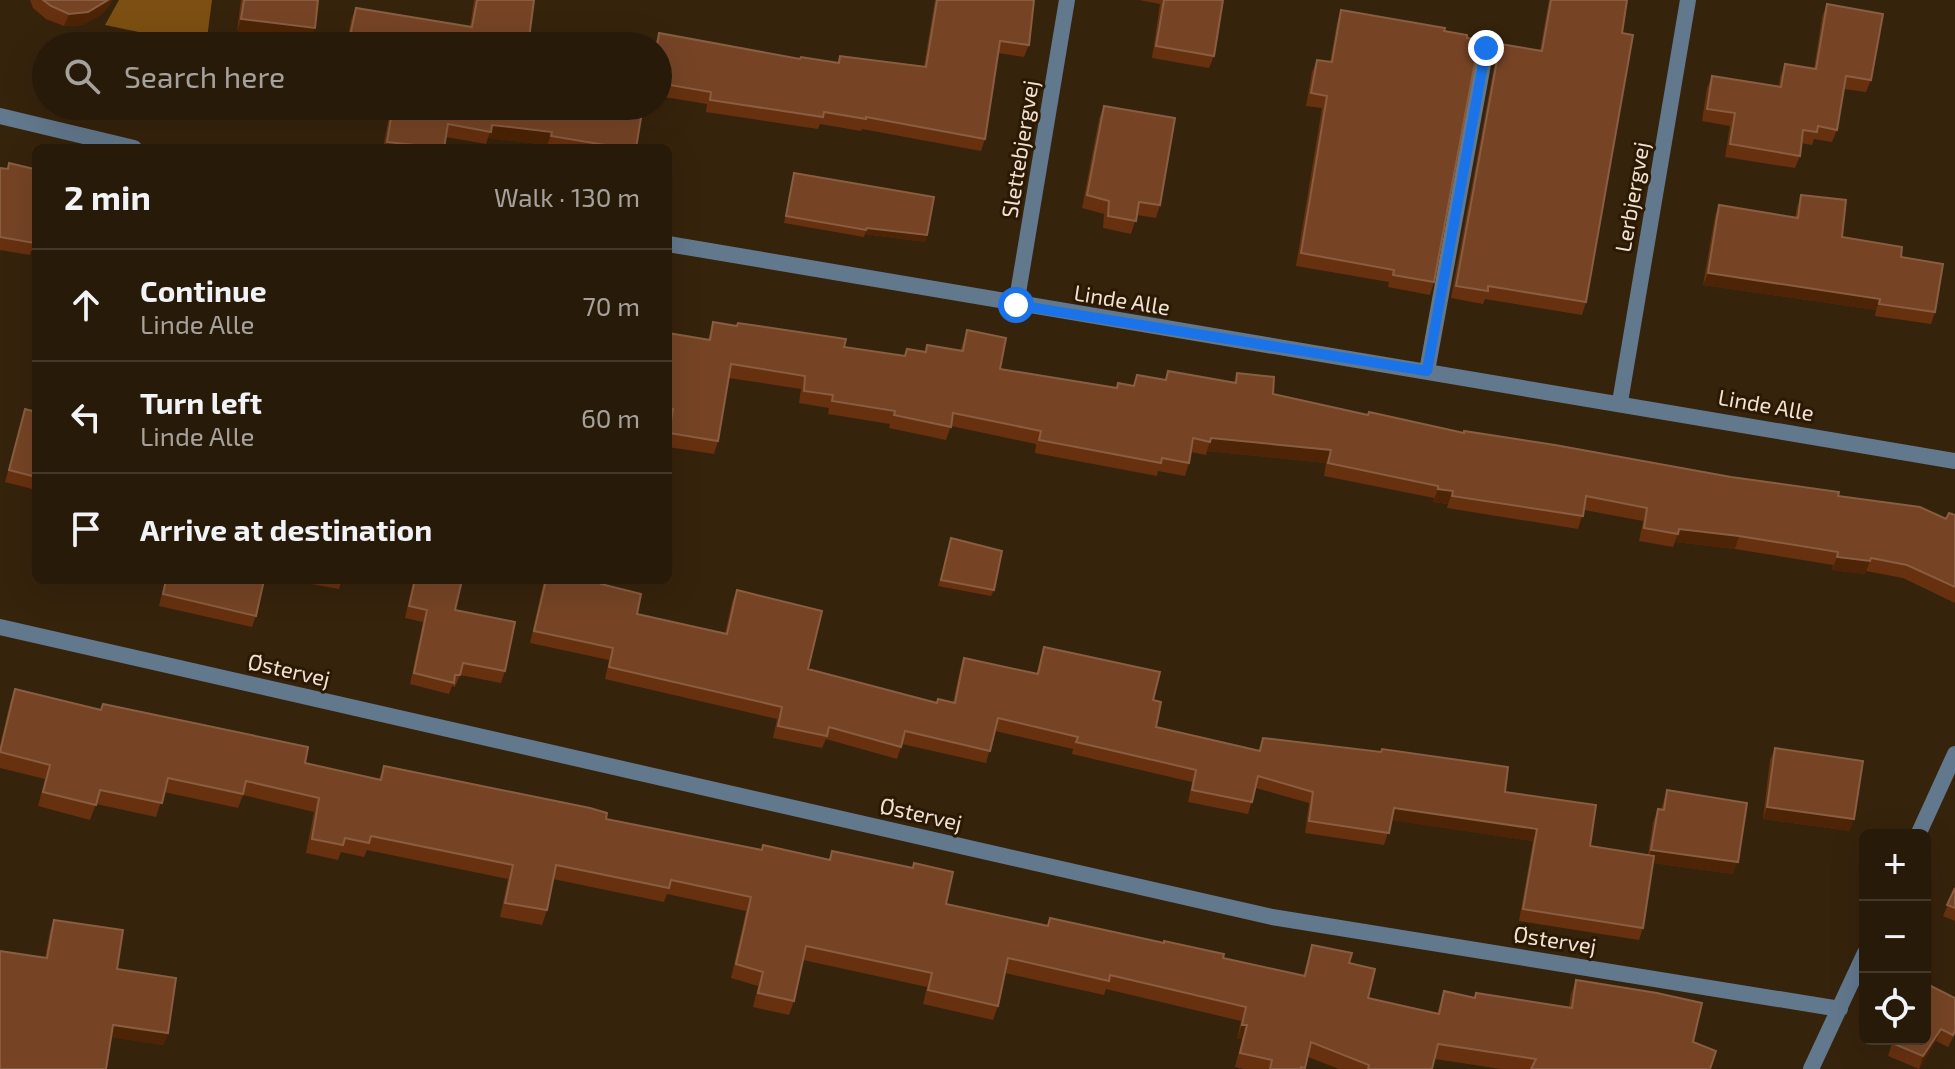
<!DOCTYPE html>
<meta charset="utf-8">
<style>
body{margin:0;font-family:"Exo 2",sans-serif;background:#342717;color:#f1f3f6}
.controls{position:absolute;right:24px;bottom:24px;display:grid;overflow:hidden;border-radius:12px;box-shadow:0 8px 32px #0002}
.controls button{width:72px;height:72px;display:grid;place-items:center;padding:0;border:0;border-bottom:2px solid #44382a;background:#281a09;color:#f1f3f6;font:40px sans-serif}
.stop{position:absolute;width:24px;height:24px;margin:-18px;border:6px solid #1a73e8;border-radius:50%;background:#fff}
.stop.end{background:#1a73e8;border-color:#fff;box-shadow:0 2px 8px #0008}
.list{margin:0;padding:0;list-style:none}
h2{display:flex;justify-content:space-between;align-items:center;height:104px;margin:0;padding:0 32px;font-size:34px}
h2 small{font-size:26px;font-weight:400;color:#a5a19c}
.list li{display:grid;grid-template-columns:52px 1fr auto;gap:24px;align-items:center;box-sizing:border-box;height:112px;padding:0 32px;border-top:2px solid #44382a}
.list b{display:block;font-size:30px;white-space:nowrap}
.list p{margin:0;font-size:26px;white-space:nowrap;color:#a5a19c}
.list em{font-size:26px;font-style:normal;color:#a5a19c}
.icon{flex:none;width:44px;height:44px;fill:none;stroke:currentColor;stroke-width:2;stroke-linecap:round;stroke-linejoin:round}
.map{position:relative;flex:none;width:1955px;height:1069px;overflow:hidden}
.search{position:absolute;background:#281a09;box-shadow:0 8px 32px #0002;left:32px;top:32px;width:640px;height:88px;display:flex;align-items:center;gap:20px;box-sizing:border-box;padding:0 28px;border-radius:44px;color:#a5a19c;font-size:30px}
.panel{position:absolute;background:#281a09;box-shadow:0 8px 32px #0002;left:32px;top:144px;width:640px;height:440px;border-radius:12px}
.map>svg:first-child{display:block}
.forest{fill:#7d4f12}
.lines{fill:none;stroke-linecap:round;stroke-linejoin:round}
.minor{stroke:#62788d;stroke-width:16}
.wall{fill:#673110}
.shaded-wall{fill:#4d2405}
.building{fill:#764425;stroke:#895d41;stroke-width:2}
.route{stroke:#1a73e8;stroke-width:10}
.labels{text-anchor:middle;stroke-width:6;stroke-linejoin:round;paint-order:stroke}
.street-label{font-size:22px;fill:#f0e3d5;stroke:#2c1903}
</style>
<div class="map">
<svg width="1955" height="1069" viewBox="0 0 1955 1069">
<rect width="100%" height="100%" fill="#36230c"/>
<!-- forest -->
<path class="forest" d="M 119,0 L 212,0 L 206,46 L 105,25 Z"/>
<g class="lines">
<!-- minor -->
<path class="minor" d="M 0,116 L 134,148
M 668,244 C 1097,319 1527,385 1955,461
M 1016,305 L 1067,0
M 1427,371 L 1486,48
M 1620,402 L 1688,0
M 0,627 L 1272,917 L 1840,1009
M 1918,835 L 1955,754
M 1811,1069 L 1865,953"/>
</g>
<!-- wall -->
<path class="wall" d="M 30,0 L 112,0 L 110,4 L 102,14 L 83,25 L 64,26 L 46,19 L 33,8 Z
M 241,0 L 318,0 L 310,40 L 237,31 Z
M 474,0 L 534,0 L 528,46 L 346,46 L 351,20 L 356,8 L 470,27 Z
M 935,0 L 1034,0 L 1029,45 L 1024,57 L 998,53 L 985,139 L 981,151 L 862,129 L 861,131 L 820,124 L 818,129 L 706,112 L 707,104 L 658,96 L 658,46 L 629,46 L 631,41 L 655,45 L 659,33 L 800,59 L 837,63 L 840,56 L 924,66 Z
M 1139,0 L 1223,0 L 1214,56 L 1209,68 L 1152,58 L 1160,4 Z
M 1549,0 L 1627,0 L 1586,302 L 1582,315 L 1485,299 L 1483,304 L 1451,298 L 1496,56 L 1500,44 L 1540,50 Z
M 1827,4 L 1871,80 L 1866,92 L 1844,89 L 1837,130 L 1832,142 L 1814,139 L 1812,145 L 1801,143 L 1800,156 L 1795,168 L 1725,157 L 1730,126 L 1702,121 L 1707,88 L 1712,76 L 1779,86 L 1780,77 L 1785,64 L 1814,69 L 1822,17 Z
M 1341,10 L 1434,282 L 1430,295 L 1388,287 L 1389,282 L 1296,266 L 1322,108 L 1306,106 L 1312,72 L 1317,60 L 1330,62 L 1337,23 Z
M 391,106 L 643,106 L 636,148 L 547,148 L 547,145 L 488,138 L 486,144 L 446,137 L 444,148 L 383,148 Z
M 1104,106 L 1160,205 L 1156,218 L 1137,215 L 1131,234 L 1103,228 L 1104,214 L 1082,208 L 1099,119 Z
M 9,163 L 33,169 L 36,163 L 36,252 L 31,251 L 30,255 L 0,250 L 0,168 L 7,169 Z
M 794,173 L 927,235 L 925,242 L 865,234 L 864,237 L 784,223 Z
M 1801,195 L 1842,237 L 1901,257 L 1935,312 L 1931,324 L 1875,316 L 1876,310 L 1703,285 L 1715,216 L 1719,205 L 1795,218 L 1797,207 Z
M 713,322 L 844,347 L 904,356 L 907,349 L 924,352 L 927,345 L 960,351 L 967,330 L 1000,369 L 1116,388 L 1118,383 L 1133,386 L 1137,375 L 1165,380 L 1168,371 L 1234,382 L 1237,373 L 1273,394 L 1368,415 L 1463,433 L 1838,496 L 1946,519 L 1955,515 L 1955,603 L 1903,578 L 1866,571 L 1865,574 L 1832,570 L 1833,565 L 1735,549 L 1675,542 L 1673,547 L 1639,541 L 1643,521 L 1584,510 L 1578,529 L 1447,508 L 1448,504 L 1433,502 L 1434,498 L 1324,476 L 1326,463 L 1207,451 L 1206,455 L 1191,452 L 1189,463 L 1185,476 L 1158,471 L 1157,476 L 1035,453 L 1036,444 L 951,426 L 946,440 L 889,428 L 890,424 L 828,414 L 829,408 L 799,403 L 801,389 L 729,378 L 718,441 L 714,454 L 668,447 L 668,333 L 708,340 Z
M 25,409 L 36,412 L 36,490 L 5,482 Z
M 951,538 L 994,590 L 991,596 L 938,586 Z
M 165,580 L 264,580 L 256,616 L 252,627 L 159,606 Z
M 289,580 L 342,580 L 339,589 Z
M 410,580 L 462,580 L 455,610 L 505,671 L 501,683 L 460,675 L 455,687 L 452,686 L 449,694 L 410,684 L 423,622 L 405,618 L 413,581 Z
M 544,580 L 602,580 L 601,584 L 637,614 L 725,634 L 732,602 L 737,590 L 808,669 L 936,703 L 953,702 L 960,670 L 964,658 L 1036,674 L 1044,647 L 1153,700 L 1156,727 L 1258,751 L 1263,738 L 1505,792 L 1590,846 L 1648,855 L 1653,822 L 1658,809 L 1661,809 L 1667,790 L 1733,874 L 1653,863 L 1643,928 L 1639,940 L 1519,921 L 1533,841 L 1392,820 L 1384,845 L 1305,833 L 1309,803 L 1256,788 L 1248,814 L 1188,802 L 1192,782 L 1072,754 L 1073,749 L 995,731 L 986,763 L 902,744 L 897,759 L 826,739 L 822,748 L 773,738 L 777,719 L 605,679 L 609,660 L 530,643 Z
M 15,689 L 101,710 L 103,704 L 305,763 L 379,779 L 384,766 L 606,819 L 761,850 L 829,860 L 832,851 L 946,904 L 1047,926 L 1050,918 L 1303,976 L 1312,945 L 1349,963 L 1368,998 L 1437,1014 L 1444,991 L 1474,998 L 1476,993 L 1569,1007 L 1571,994 L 1576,980 L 1693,1042 L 1710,1069 L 1501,1069 L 1435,1059 L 1432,1069 L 1339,1069 L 1308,1057 L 1305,1069 L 1244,1069 L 1235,1067 L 1242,1039 L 1237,1039 L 1241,1021 L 1106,989 L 1104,995 L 1005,973 L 998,1006 L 993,1020 L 923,1004 L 927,987 L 803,960 L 794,1001 L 789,1015 L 753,1007 L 758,986 L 731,978 L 746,911 L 667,894 L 664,902 L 553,879 L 547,910 L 542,925 L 500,917 L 508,879 L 367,850 L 364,857 L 341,852 L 338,860 L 306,853 L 314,812 L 243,795 L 238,808 L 164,792 L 156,817 L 96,804 L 90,820 L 38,806 L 45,779 L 0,768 L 0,745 L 10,703 Z
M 1775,748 L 1850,831 L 1763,819 L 1770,760 Z
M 1955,888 L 1955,921 L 1943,916 Z
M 54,920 L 117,969 L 168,1033 L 163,1045 L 111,1037 L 45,958 L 50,931 Z
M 1955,998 L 1955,1034 L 1948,1047 L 1936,1041 L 1919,1069 L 1888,1056 L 1892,1043 Z"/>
<!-- shaded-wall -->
<path class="shaded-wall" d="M 108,0 L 112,0 L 110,4 L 102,14 L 83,25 L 64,26 L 69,14 Z
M 241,19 L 315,28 L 310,40 L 237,31 Z
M 492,125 L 552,132 L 547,145 L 488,138 Z
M 387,142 L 443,148 L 385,148 Z
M 867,228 L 927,235 L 925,242 L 865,234 Z
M 1708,273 L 1880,299 L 1876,310 L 1703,285 Z
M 668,408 L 673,409 L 668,422 Z
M 1211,438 L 1331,450 L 1326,463 L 1207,451 Z
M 1438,489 L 1453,491 L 1448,504 L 1433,502 Z
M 1679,529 L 1739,536 L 1735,549 L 1675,542 Z
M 1837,557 L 1870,561 L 1865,574 L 1832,570 Z
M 1767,807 L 1854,819 L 1850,831 L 1763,819 Z
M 1394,808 L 1537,829 L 1533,841 L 1390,820 Z
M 1651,850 L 1738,862 L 1733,874 L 1647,862 Z
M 113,1025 L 168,1033 L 163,1045 L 108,1037 Z
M 1242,1025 L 1247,1025 L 1242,1039 L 1237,1039 Z
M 1941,1029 L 1936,1041 L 1919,1069 L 1923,1056 Z"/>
<!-- building -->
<path class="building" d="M 43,0 L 108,0 L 88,12 L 69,14 L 51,6 Z
M 244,0 L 318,0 L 315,28 L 241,19 Z
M 477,0 L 534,0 L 528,46 L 348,46 L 356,8 L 472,27 Z
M 937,0 L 1034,0 L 1029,45 L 1000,41 L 985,139 L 866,117 L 866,119 L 824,112 L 823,117 L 710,100 L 711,92 L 658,83 L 658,46 L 630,46 L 631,41 L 657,45 L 659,33 L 800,59 L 801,57 L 839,63 L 840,56 L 926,67 Z
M 1164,0 L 1223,0 L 1214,56 L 1156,46 Z
M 1551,0 L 1627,0 L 1622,33 L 1633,35 L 1586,302 L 1488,286 L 1488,291 L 1456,286 L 1500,44 L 1542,51 Z
M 1827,4 L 1883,14 L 1871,80 L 1846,76 L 1837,130 L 1818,126 L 1817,132 L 1803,130 L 1800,156 L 1730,144 L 1735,113 L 1707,109 L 1712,76 L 1781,87 L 1785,64 L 1816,69 Z
M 1341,10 L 1445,28 L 1444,31 L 1467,35 L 1467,38 L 1479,40 L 1434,282 L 1393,275 L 1394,270 L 1301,253 L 1327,96 L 1311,93 L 1317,60 L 1332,62 Z
M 393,106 L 643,106 L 636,148 L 623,148 L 551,136 L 552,132 L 492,125 L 491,132 L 448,124 L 444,148 L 387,142 Z
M 1104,106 L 1175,118 L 1160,205 L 1139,202 L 1136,221 L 1108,216 L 1109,201 L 1087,195 Z
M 9,163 L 34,169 L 36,163 L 36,239 L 34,243 L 0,237 L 0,168 L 8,169 Z
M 794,173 L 934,197 L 927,235 L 867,228 L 866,230 L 786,216 Z
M 1801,195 L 1846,200 L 1842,237 L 1902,247 L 1901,257 L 1943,264 L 1935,312 L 1879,304 L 1880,299 L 1708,273 L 1719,205 L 1798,218 Z
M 713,322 L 737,326 L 738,323 L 846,339 L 844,347 L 905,356 L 907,349 L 926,352 L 927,345 L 963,351 L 967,330 L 1006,338 L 1000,369 L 1117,388 L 1118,383 L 1134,386 L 1137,375 L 1166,380 L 1168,371 L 1236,383 L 1237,373 L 1274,377 L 1273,394 L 1368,415 L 1369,412 L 1464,433 L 1464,431 L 1555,445 L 1731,477 L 1839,492 L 1838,496 L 1920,507 L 1946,519 L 1949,513 L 1955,515 L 1955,587 L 1907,565 L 1871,558 L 1870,561 L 1837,557 L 1838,552 L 1739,536 L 1679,529 L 1678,534 L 1644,528 L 1647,508 L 1586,496 L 1583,516 L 1452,496 L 1453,491 L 1438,489 L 1438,486 L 1328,463 L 1331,450 L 1211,438 L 1210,442 L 1193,438 L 1189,463 L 1162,458 L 1161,463 L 1039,440 L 1041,431 L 953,413 L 951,427 L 894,415 L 895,411 L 832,401 L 833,395 L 804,391 L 805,376 L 731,364 L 718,441 L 669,433 L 673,409 L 668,408 L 668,333 L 710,340 Z
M 25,409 L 36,412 L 36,477 L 9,470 Z
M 951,538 L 1002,551 L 994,590 L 941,580 Z
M 166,580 L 264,580 L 256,616 L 163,594 Z
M 415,580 L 462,580 L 455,610 L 515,622 L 505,671 L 463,663 L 460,675 L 455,675 L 454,683 L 414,673 L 427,610 L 409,606 Z
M 546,580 L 602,580 L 601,584 L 641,594 L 637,614 L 727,634 L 737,590 L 822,611 L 808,669 L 937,703 L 938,699 L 955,703 L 964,658 L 1038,674 L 1044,647 L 1160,672 L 1153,700 L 1161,702 L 1156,727 L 1260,751 L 1263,738 L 1381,752 L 1382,749 L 1508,767 L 1505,792 L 1596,805 L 1590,846 L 1654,856 L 1643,928 L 1523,909 L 1537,829 L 1394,808 L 1389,833 L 1309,821 L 1313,792 L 1258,776 L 1252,802 L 1192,790 L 1196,770 L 1076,742 L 1078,737 L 998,718 L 990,751 L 905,731 L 901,747 L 829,727 L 827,736 L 778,726 L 782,707 L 609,667 L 613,648 L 534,631 Z
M 15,689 L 101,710 L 103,704 L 308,747 L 305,763 L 381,780 L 384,766 L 590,808 L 607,813 L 606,819 L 762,850 L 763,845 L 830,860 L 832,851 L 913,868 L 914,863 L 953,872 L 946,904 L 1048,926 L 1050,918 L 1164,943 L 1164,941 L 1224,954 L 1223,958 L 1305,976 L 1312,945 L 1352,953 L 1349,963 L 1375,969 L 1368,998 L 1439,1014 L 1444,991 L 1475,998 L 1476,993 L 1572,1008 L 1576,980 L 1657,993 L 1702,1003 L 1693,1042 L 1716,1051 L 1710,1069 L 1531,1069 L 1536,1059 L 1438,1044 L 1432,1069 L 1368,1069 L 1369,1065 L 1311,1042 L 1305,1068 L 1301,1067 L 1301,1069 L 1270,1069 L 1272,1060 L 1240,1053 L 1247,1025 L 1242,1025 L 1246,1007 L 1110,975 L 1109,981 L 1008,958 L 998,1006 L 928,990 L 932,973 L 806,946 L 794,1001 L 758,993 L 763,972 L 736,964 L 751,897 L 671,880 L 669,888 L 556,865 L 547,910 L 505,903 L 513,865 L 371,836 L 369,843 L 345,838 L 343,845 L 312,839 L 319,798 L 246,781 L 243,794 L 168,778 L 162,803 L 100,790 L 96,805 L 43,792 L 50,765 L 0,752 Z
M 1775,748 L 1863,761 L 1854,819 L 1767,807 Z
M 1667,790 L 1747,803 L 1738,862 L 1651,850 L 1658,809 L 1664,810 Z
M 1955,888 L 1955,908 L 1947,905 Z
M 54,920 L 123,930 L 117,969 L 176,978 L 168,1033 L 113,1025 L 106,1069 L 0,1069 L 0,951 L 47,958 Z
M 1925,983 L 1955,998 L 1955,1030 L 1953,1035 L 1941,1029 L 1923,1056 L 1892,1043 L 1895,1039 L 1925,1039 Z"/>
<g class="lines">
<!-- route -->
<path class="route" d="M 1016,305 L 1427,371 L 1486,48"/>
</g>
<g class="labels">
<!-- street labels -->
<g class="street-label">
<text transform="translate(1020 149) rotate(-81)" y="8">Slettebjergvej</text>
<text transform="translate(1632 197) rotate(-80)" y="8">Lerbjergvej</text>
<text transform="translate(1122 300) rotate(9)" y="8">Linde Alle</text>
<text transform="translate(1766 405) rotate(10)" y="8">Linde Alle</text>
<text transform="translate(289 670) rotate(13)" y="8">Østervej</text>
<text transform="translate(921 814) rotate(13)" y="8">Østervej</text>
<text transform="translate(1555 940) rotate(9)" y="8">Østervej</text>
</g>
</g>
</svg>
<div class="controls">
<button>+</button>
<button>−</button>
<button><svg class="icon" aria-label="locate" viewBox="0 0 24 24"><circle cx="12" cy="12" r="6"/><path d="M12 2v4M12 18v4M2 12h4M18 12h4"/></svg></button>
</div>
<div class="stop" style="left:1016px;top:305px"></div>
<div class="stop end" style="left:1486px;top:48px"></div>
<div class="search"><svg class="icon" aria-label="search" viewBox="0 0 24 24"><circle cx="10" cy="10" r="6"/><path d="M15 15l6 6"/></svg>Search here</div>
<section class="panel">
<h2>2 min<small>Walk · 130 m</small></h2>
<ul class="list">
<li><svg class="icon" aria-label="ahead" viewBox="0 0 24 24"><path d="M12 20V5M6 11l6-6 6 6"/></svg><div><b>Continue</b><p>Linde Alle</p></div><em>70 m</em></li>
<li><svg class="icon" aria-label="left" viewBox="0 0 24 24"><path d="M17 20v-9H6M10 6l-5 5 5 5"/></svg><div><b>Turn left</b><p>Linde Alle</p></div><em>60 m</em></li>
<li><svg class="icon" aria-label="arrive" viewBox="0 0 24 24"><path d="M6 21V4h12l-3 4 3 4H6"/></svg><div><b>Arrive at destination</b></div></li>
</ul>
</section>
</div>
